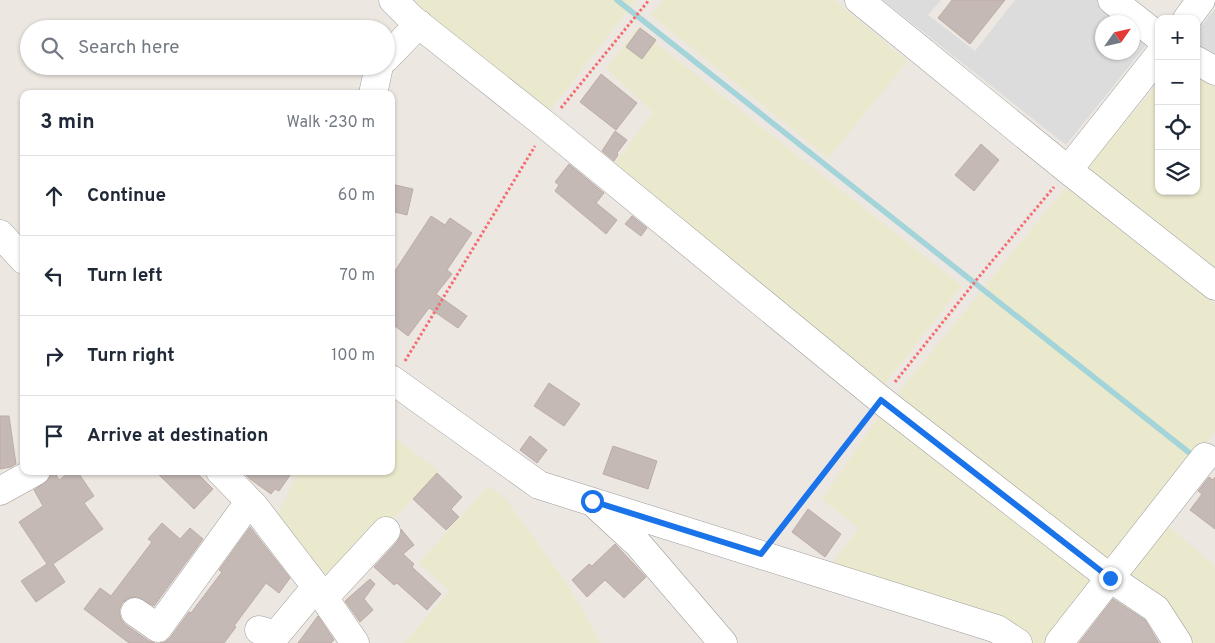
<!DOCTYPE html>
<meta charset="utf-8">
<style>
body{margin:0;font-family:Overpass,sans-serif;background:#f2f2f3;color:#1f2937}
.controls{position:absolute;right:15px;top:15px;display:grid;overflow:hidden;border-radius:10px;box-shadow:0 1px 4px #0004}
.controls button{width:45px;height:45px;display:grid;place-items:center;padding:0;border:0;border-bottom:1px solid #e0e1e3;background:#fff;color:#1f2937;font:25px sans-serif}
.compass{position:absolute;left:1095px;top:15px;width:45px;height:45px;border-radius:50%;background:#fff;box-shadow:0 1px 4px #0004;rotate:56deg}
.stop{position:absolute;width:15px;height:15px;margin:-11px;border:4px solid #1a73e8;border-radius:50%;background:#fff}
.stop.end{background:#1a73e8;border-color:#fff;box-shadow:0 1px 5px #0008}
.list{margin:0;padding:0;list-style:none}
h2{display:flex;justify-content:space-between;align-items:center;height:65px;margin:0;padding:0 20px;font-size:21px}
h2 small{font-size:16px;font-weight:400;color:#747a83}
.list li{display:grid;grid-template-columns:32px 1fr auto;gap:15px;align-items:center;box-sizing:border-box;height:80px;padding:0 20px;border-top:1px solid #e0e1e3}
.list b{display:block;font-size:19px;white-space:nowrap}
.list em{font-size:16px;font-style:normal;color:#747a83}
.icon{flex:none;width:28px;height:28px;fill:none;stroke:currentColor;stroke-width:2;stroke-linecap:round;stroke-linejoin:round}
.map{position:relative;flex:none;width:1215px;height:643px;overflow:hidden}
.search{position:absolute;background:#fff;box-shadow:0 1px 4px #0004;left:20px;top:20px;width:375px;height:55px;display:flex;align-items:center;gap:12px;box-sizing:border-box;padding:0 18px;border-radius:28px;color:#747a83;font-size:19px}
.panel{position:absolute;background:#fff;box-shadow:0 1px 4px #0004;left:20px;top:90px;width:375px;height:385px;border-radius:10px}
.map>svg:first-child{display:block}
.farmland{fill:#ebe9cd}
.parking{fill:#dcdcdc}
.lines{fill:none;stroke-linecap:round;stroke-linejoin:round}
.stream{stroke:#a3d4d9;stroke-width:5.5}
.building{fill:#c4b9b5;stroke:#beaca5}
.minor-casing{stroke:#9d9d9d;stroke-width:29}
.path{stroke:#f46c70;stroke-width:3;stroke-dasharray:2.5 2.5;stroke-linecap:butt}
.minor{stroke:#fff;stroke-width:28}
.route{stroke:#1a73e8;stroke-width:6}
</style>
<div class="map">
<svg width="1215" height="643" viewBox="0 0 1215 643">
<rect width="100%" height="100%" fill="#ede7e1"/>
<!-- farmland -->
<path class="farmland" d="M 406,0 L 636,0 L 545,117 Z
M 663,0 L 834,0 L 908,61 L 828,158 L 651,15 Z
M 637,28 L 962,286 L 880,390 L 612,167 L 653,112 L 606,68 Z
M 1196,73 L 1215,83 L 1215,269 L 1087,166 L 1159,83 L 1159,191 L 1196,191 Z
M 1066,187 L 1215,304 L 1215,432 L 1109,566 L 894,398 Z
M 882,412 L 1099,581 L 1051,643 L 1032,643 L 995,619 L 830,566 L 859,528 L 822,499 Z
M 391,435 L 439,471 L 332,584 L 278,514 L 299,471 L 391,471 Z
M 488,486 L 504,497 L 566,582 L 601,643 L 404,643 L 450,591 L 419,563 Z
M 1167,525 L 1215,566 L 1215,643 L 1188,643 L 1122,577 Z"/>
<!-- parking -->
<path class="parking" d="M 883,0 L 941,0 L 928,15 L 975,51 L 1015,0 L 1101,0 L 1130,22 L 1102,22 L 1102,52 L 1132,52 L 1133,24 L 1151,39 L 1066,145 Z
M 1215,9 L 1215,60 L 1196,50 L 1196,32 Z"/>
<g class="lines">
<!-- stream -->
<path class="stream" d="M 617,0 L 1196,458"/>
</g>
<!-- building -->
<path class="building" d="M 952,0 L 1005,0 L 970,44 L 938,18 Z
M 640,28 L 656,40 L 642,59 L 626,47 Z
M 601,74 L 637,103 L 616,130 L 580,102 Z
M 615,131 L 627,140 L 617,153 L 618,155 L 614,161 L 602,151 Z
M 981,144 L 999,160 L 974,191 L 955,175 Z
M 569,164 L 604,193 L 596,203 L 617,220 L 606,234 L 555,191 L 559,185 L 555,182 Z
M 391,184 L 413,189 L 407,215 L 391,211 Z
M 431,216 L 445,225 L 450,218 L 472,233 L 447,270 L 452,274 L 436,294 L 467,316 L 458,328 L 429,308 L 408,336 L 391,323 L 391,277 Z
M 632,216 L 647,228 L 641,236 L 625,224 Z
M 549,383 L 580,404 L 564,426 L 534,406 Z
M 0,416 L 9,416 L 16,464 L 11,467 L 0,469 Z
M 530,436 L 547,450 L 537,463 L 520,450 Z
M 613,446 L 657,461 L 648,489 L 603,474 Z
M 52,471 L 54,471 L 59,480 L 71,471 L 77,471 L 94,496 L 84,503 L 103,529 L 53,564 L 65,582 L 36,602 L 21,581 L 47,564 L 19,522 L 43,506 L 34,490 L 49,479 Z
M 155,471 L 195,471 L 213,489 L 194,509 Z
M 242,471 L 293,471 L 279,491 L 275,489 L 271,494 L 250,479 Z
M 437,473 L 462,497 L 451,509 L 459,517 L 446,530 L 413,499 Z
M 1209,477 L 1213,480 L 1215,477 L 1215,529 L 1190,510 L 1202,494 L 1198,491 Z
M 808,509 L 841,534 L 825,557 L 792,532 Z
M 162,523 L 180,539 L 190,528 L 203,539 L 154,606 L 137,597 L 129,598 L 122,603 L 119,611 L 121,619 L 126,625 L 149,641 L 155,643 L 129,643 L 84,609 L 100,588 L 111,596 L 152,542 L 148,539 Z
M 250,527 L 290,578 L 279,593 L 266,583 L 234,626 L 236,627 L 224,643 L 160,643 L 165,642 L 170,638 L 189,612 L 191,613 L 200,601 L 222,572 L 219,570 Z
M 401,529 L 414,545 L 403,554 L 414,564 L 412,567 L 441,594 L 427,610 L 397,583 L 394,585 L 374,567 L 397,542 L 401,535 Z
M 615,544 L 646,577 L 624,598 L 605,580 L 587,597 L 572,580 L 589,564 L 592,566 Z
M 370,579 L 375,584 L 364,599 L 373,610 L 360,622 L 345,601 Z
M 1113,599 L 1145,620 L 1159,643 L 1079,643 Z
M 318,616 L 334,640 L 331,643 L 298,643 Z"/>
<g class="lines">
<!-- minor casing -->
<g class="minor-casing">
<path id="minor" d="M 393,0 L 412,19 L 547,126 L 881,400 L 1110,578 L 1156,609 L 1178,643
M 859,0 L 1068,170 L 1215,286
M 1112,0 L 1159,37
M 1187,19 L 1201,0
M 386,58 L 419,24
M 1196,60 L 1215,71
M 373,94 L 379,66
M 1068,170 L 1159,55
M 0,234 L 24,260
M 391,379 L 539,485 L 997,629 L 1018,643
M 220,471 L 254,506 L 320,592 L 355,643
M 0,491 L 36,471
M 597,506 L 638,544 L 723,643
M 324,598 L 386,531
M 135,612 L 158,628 L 249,502
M 259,630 L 276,635 L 316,587
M 1059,643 L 1205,457"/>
</g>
<!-- path -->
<path class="path" d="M 561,108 L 649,0
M 405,361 L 535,146
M 895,382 L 978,278 L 1054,187
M 775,536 L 867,419"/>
<!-- minor -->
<use href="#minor" class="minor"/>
</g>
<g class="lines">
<!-- route -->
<path class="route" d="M 592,501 L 761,554 L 881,400 L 1110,578"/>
</g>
</svg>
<div class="controls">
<button>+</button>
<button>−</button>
<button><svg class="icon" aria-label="locate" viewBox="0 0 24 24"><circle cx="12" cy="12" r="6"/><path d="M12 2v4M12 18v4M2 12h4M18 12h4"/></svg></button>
<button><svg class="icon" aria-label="layers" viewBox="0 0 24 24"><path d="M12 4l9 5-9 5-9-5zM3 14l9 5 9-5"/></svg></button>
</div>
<svg class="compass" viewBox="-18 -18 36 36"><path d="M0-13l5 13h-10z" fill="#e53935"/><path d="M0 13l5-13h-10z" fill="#747a83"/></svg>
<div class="stop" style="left:592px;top:501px"></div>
<div class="stop end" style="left:1110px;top:578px"></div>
<div class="search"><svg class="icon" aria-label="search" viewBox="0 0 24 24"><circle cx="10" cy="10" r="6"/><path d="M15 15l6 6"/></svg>Search here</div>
<section class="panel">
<h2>3 min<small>Walk · 230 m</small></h2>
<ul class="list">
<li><svg class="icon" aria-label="ahead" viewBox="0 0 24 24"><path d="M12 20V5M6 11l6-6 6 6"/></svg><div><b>Continue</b></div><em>60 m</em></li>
<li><svg class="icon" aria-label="left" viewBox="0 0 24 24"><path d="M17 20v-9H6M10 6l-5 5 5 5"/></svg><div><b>Turn left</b></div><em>70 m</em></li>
<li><svg class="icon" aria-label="right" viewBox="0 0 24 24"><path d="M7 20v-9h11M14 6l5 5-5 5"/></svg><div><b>Turn right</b></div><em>100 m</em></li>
<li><svg class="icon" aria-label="arrive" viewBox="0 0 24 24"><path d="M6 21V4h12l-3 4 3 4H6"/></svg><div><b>Arrive at destination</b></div></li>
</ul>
</section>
</div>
